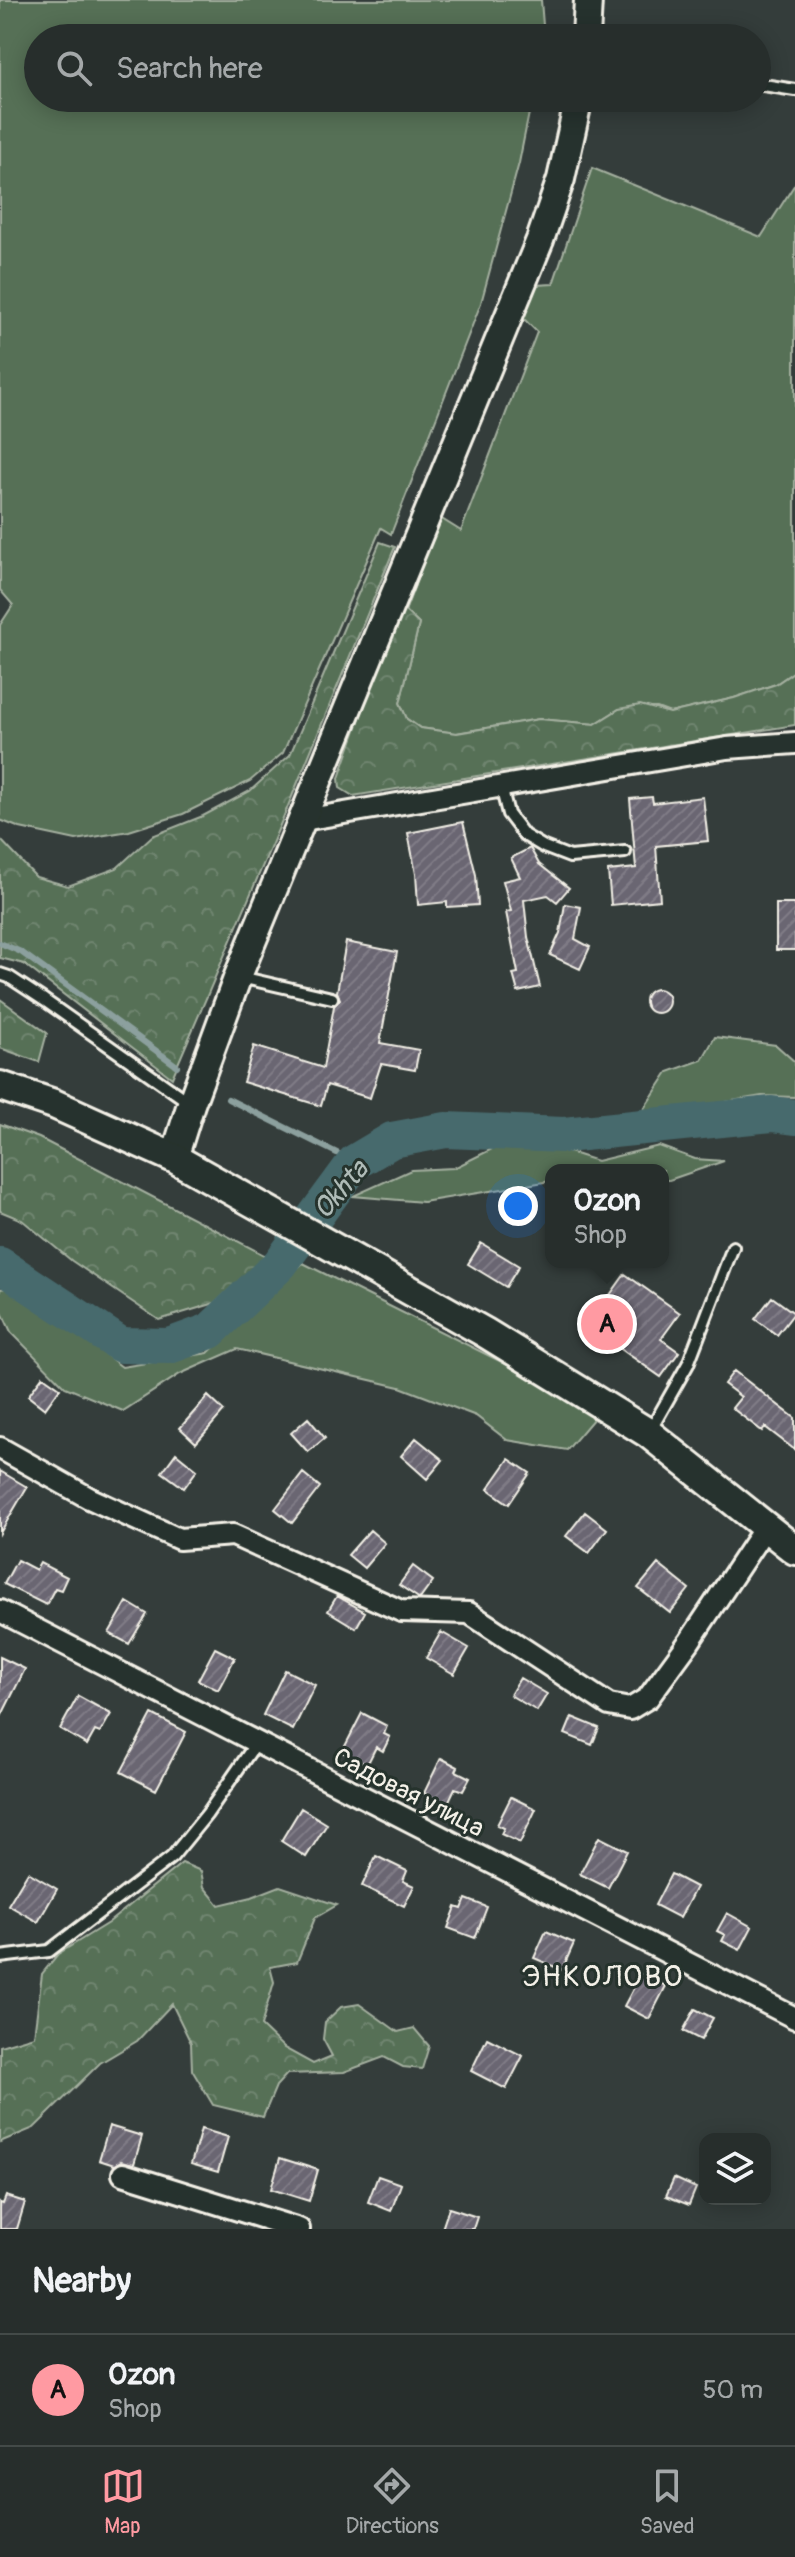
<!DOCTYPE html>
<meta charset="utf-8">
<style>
body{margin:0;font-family:Pangolin,sans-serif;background:#2f3634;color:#f1f3f6}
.controls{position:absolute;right:24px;bottom:24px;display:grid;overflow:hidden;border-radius:16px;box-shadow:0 4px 20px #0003}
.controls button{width:72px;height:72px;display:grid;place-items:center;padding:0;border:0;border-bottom:2px solid #434a48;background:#272e2c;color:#f1f3f6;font:40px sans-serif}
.you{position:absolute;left:518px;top:1206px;width:28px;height:28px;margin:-20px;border:6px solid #fff;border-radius:50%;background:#1a73e8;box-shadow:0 0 0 12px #1a73e833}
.badge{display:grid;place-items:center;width:52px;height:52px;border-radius:50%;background:#ff9aa2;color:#111;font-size:26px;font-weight:700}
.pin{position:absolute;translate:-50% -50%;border:4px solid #fff;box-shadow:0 2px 8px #0006}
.popup{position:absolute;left:545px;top:1164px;width:124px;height:104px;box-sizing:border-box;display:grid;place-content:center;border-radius:16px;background:#272e2c;filter:drop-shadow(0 2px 6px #0005);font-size:26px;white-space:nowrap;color:#a4a8a9}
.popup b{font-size:30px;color:#f1f3f6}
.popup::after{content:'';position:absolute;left:50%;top:100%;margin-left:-16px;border:16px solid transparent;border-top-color:#272e2c}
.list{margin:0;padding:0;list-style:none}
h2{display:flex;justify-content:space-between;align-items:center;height:104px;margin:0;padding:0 32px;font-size:34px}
h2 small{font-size:26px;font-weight:400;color:#a4a8a9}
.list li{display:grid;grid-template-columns:52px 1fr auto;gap:24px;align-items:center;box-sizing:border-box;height:112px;padding:0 32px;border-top:2px solid #434a48}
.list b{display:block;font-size:30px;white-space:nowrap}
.list p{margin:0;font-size:26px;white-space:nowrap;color:#a4a8a9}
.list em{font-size:26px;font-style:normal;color:#a4a8a9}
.icon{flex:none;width:44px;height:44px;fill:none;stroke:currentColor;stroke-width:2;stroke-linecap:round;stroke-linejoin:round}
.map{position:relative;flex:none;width:795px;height:2229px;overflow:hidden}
.search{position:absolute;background:#272e2c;box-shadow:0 4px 20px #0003;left:24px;right:24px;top:24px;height:88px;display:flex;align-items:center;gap:20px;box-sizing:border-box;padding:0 28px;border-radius:44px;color:#a4a8a9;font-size:30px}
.sheet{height:216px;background:#272e2c}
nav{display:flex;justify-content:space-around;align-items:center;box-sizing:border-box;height:112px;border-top:2px solid #434a48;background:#272e2c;font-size:22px;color:#a4a8a9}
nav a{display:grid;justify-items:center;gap:4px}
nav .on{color:#ff9aa2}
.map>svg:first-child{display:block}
.green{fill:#567057;stroke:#a5b0a0;stroke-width:2}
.forest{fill:url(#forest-crowns);stroke:#a5b0a0;stroke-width:2}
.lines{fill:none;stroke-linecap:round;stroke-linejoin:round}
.stream{stroke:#8ca09e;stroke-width:6}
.river{stroke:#476a6d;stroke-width:36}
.building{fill:url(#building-hatch);stroke:#f4f1e8;stroke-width:2}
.service-casing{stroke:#f4f1e8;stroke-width:16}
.minor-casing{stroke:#f4f1e8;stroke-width:26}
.tertiary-casing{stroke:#f4f1e8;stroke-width:32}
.secondary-casing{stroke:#f4f1e8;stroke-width:34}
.service{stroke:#26332d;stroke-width:10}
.minor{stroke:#26332d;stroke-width:20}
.tertiary{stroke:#26332d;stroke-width:26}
.secondary{stroke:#26332d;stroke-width:28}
.labels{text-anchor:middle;stroke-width:6;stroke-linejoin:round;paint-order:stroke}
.street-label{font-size:26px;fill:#f4f1e8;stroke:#26332d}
.water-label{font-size:28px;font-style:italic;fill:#afbbb7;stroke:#26332d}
.quarter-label{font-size:30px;letter-spacing:2px;fill:#f4f1e8;stroke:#26332d}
</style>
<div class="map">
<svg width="795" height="2229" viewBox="0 0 795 2229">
<defs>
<pattern id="forest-crowns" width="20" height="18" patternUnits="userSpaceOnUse" patternTransform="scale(2)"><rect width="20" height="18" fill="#567057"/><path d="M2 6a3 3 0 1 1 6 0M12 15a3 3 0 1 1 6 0" fill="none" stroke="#6f856f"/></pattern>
<pattern id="building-hatch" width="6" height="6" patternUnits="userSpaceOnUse" patternTransform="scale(2)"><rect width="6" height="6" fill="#6a6672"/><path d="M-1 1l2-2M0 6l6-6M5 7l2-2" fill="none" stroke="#807c86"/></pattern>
</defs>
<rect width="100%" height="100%" fill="#343d3b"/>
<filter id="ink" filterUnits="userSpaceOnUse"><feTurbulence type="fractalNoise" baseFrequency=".0125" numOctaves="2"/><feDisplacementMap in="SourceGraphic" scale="16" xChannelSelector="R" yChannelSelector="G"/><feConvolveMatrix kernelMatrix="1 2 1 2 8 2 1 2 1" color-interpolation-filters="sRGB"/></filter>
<g filter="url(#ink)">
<!-- green -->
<path class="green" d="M 0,0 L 541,0 L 544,38 L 38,38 L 38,98 L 532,98 L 519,163 L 481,303 L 391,534 L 381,528 L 283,753 L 250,781 L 183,814 L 129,831 L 76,840 L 20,828 L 0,820 L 0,625 L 13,605 L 0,590 Z
M 592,168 L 761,237 L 795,184 L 795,671 L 776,684 L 734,698 L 670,713 L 657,708 L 619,709 L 595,724 L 539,719 L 456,733 L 420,728 L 407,719 L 400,703 L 419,624 L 405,611 L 440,518 L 461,531 L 537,332 L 523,318 L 536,285 L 553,284 Z
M 715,1037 L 776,1045 L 795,1062 L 795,1097 L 762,1096 L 639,1116 L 668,1072 L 702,1060 Z
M 550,1146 L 597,1161 L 659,1146 L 695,1159 L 724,1161 L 669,1180 L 663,1180 L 663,1170 L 551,1170 L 551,1181 L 423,1202 L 353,1196 L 411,1170 L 454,1168 L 496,1147 Z
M 303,1263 L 600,1411 L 567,1450 L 507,1440 L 476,1416 L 400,1387 L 237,1349 L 180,1374 L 123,1411 L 65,1387 L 11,1332 L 0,1308 L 0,1289 L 16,1287 L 122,1367 L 208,1353 Z"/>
<!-- forest -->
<path class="forest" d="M 380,542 L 395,547 L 286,811 L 172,1078 L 24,964 L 0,958 L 0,839 L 36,877 L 68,886 L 117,868 L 152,836 L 203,816 L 250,791 L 290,755 Z
M 408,581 L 415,585 L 405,611 L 419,624 L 400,703 L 407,719 L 420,728 L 457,733 L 539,719 L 595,724 L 619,709 L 640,705 L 670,713 L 734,698 L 776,684 L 795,671 L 795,725 L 353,796 L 340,788 L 339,778 Z
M 0,999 L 47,1033 L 39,1062 L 0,1048 Z
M 0,1124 L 39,1138 L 266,1256 L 215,1303 L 159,1320 L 72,1261 L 22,1220 L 0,1211 Z
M 182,1863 L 201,1871 L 204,1887 L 219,1905 L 252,1897 L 280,1886 L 337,1905 L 315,1918 L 297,1962 L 270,1967 L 274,1982 L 261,2026 L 284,2048 L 313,2064 L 332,2056 L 323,2039 L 325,2022 L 341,2007 L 359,2004 L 398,2032 L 414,2028 L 429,2046 L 422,2069 L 403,2067 L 384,2057 L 344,2072 L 287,2074 L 276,2086 L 263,2117 L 213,2105 L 192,2070 L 191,2043 L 172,2004 L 137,2041 L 100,2063 L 34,2128 L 0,2142 L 0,2046 L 34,2036 L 42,1974 L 58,1954 L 108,1923 Z"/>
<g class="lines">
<!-- stream -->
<path class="stream" d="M 0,943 L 21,952 L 177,1066
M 228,1099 L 355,1162"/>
<!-- river -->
<path class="river" d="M 0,1265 L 121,1345 L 169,1346 L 210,1331 L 280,1264 L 355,1162 L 392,1140 L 446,1130 L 564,1135 L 772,1114 L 795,1117"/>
</g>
<!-- building -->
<path class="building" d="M 652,797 L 653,803 L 703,797 L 708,841 L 656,846 L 660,900 L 611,905 L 608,871 L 636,868 L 630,799 Z
M 463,822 L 476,875 L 478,905 L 447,907 L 447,902 L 418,905 L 416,874 L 408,833 Z
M 530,848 L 539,864 L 569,888 L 557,902 L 548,895 L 524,900 L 528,937 L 540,987 L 518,992 L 513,974 L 518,973 L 506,912 L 511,911 L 503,881 L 520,877 L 511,858 Z
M 565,904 L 581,907 L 575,939 L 590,947 L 580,969 L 550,955 L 560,933 Z
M 776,904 L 795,904 L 795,950 L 776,950 Z
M 346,942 L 397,952 L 380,1043 L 419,1050 L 415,1070 L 381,1064 L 370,1098 L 327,1085 L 321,1106 L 243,1082 L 254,1046 L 323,1068 L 334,1006 L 340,999 L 337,992 Z
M645 1001a12 12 0 1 1 24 0a12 12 0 1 1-24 0Z
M 481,1243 L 519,1266 L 506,1287 L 468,1264 Z
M 625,1274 L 680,1313 L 661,1339 L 679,1352 L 661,1377 L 588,1326 Z
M 772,1297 L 794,1313 L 777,1335 L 755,1319 Z
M 734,1371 L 795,1418 L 795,1450 L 765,1427 L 762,1431 L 732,1408 L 741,1397 L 724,1384 Z
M 43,1376 L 60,1388 L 45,1409 L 28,1396 Z
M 208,1396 L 224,1411 L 196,1443 L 180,1428 Z
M 308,1418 L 325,1438 L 308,1452 L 291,1433 Z
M 416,1438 L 443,1460 L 427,1479 L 401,1456 Z
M 176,1453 L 197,1470 L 184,1488 L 162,1472 Z
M 509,1459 L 530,1473 L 509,1504 L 488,1489 Z
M 0,1471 L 27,1487 L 0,1533 Z
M 303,1473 L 320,1487 L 292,1523 L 275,1509 Z
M 585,1512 L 607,1529 L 589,1553 L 566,1536 Z
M 370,1530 L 385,1543 L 364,1568 L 348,1555 Z
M 17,1560 L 36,1570 L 40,1563 L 67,1577 L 61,1590 L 55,1588 L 46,1605 L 4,1584 Z
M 658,1564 L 689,1589 L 670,1613 L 638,1588 Z
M 413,1566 L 433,1581 L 420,1599 L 399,1585 Z
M 337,1596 L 365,1612 L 356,1628 L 328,1611 Z
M 127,1602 L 147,1614 L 129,1644 L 109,1633 Z
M 441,1632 L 469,1648 L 454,1674 L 426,1658 Z
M 215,1648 L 235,1658 L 218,1690 L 198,1680 Z
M 0,1657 L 25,1669 L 0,1719 Z
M 285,1670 L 315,1685 L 293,1730 L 263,1715 Z
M 520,1678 L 547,1694 L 537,1711 L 510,1695 Z
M 78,1696 L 111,1714 L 100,1733 L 95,1731 L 87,1745 L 60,1729 Z
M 362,1713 L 387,1726 L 384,1734 L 390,1737 L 383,1751 L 376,1747 L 367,1765 L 342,1752 Z
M 152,1714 L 186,1732 L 156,1790 L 121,1772 Z
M 572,1717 L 599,1728 L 592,1745 L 565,1734 Z
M 441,1758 L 458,1767 L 456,1771 L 470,1778 L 463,1791 L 455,1788 L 447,1805 L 424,1793 Z
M 511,1797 L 536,1809 L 520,1843 L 501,1834 L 504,1828 L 497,1825 Z
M 301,1808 L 327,1824 L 306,1857 L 281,1841 Z
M 599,1837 L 627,1851 L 608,1888 L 580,1874 Z
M 376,1856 L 407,1871 L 403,1881 L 414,1886 L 404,1906 L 362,1886 Z
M 28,1872 L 57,1889 L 38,1922 L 8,1905 Z
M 671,1874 L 696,1887 L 680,1918 L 655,1905 Z
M 466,1899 L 487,1907 L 475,1938 L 448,1928 L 456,1907 L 462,1909 Z
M 727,1913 L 752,1927 L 740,1950 L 722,1941 L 725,1935 L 717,1931 Z
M 546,1931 L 574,1943 L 562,1970 L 534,1958 Z
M 641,1974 L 666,1986 L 649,2019 L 624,2006 Z
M 695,2009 L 713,2018 L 701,2040 L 683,2031 Z
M 487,2038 L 523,2056 L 506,2089 L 471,2071 Z
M 109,2126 L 142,2136 L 134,2164 L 121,2161 L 114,2165 L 99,2160 Z
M 201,2129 L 228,2137 L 218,2172 L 191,2164 Z
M 280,2158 L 318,2170 L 309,2201 L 271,2189 Z
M 378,2176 L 401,2184 L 391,2211 L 368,2202 Z
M 674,2178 L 696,2188 L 689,2205 L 666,2196 Z
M 6,2196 L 25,2202 L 17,2229 L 0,2229 L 0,2203 L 3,2204 Z
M 449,2208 L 477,2217 L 473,2229 L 442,2229 Z"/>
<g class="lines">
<!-- service casing -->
<g class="service-casing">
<path id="service" d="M 757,84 L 795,90
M 501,786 L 508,814 L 524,835 L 544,847 L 570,857 L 625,852
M 0,974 L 9,977 L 44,1000 L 190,1103
M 240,977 L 332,998
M 650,1431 L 688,1364 L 733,1247
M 0,1957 L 49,1951 L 172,1857 L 207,1814 L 256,1743"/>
</g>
<!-- minor casing -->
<g class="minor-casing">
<path id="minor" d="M 303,820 L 727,748 L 795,743
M 0,1448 L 89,1498 L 179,1539 L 233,1535 L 401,1611 L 469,1613 L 609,1705 L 630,1709 L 648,1698 L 689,1642 L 766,1526
M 0,1611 L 795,2018
M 123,2174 L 299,2229"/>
</g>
<!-- tertiary casing -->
<g class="tertiary-casing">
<path id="tertiary" d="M 586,38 L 588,0
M 174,1158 L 191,1104 L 238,976 L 540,240 L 561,179 L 579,98"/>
</g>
<!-- secondary casing -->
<g class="secondary-casing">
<path id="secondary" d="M 0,1086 L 54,1104 L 174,1158 L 484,1332 L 648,1433 L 795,1550"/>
</g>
<!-- service -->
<use href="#service" class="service"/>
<!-- minor -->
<use href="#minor" class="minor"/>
<!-- tertiary -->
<use href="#tertiary" class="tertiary"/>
<!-- secondary -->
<use href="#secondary" class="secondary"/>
</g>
</g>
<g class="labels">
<!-- street labels -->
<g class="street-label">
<text transform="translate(409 1792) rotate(27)" y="9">Садовая улица</text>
</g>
<!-- water labels -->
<g class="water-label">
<text transform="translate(340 1189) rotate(-49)" y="10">Okhta</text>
</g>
<!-- quarter labels -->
<g class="quarter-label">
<text x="603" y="1986">ЭНКОЛОВО</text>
</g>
</g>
</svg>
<div class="controls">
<button><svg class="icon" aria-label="layers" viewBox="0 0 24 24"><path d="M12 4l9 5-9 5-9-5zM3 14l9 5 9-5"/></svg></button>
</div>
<div class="you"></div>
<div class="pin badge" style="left:607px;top:1324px">A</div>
<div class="popup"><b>Ozon</b>Shop</div>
<div class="search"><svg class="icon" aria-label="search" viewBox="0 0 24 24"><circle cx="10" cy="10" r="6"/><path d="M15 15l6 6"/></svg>Search here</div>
</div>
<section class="sheet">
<h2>Nearby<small></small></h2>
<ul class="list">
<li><span class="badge">A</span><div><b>Ozon</b><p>Shop</p></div><em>50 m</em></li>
</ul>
</section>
<nav>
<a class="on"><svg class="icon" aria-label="map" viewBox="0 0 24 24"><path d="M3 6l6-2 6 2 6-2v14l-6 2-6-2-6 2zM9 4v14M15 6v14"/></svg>Map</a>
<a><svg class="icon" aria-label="directions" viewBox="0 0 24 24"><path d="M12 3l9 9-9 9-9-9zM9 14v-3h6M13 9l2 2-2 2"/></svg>Directions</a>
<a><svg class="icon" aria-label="saved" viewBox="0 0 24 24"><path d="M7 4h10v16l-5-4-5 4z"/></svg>Saved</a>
</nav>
